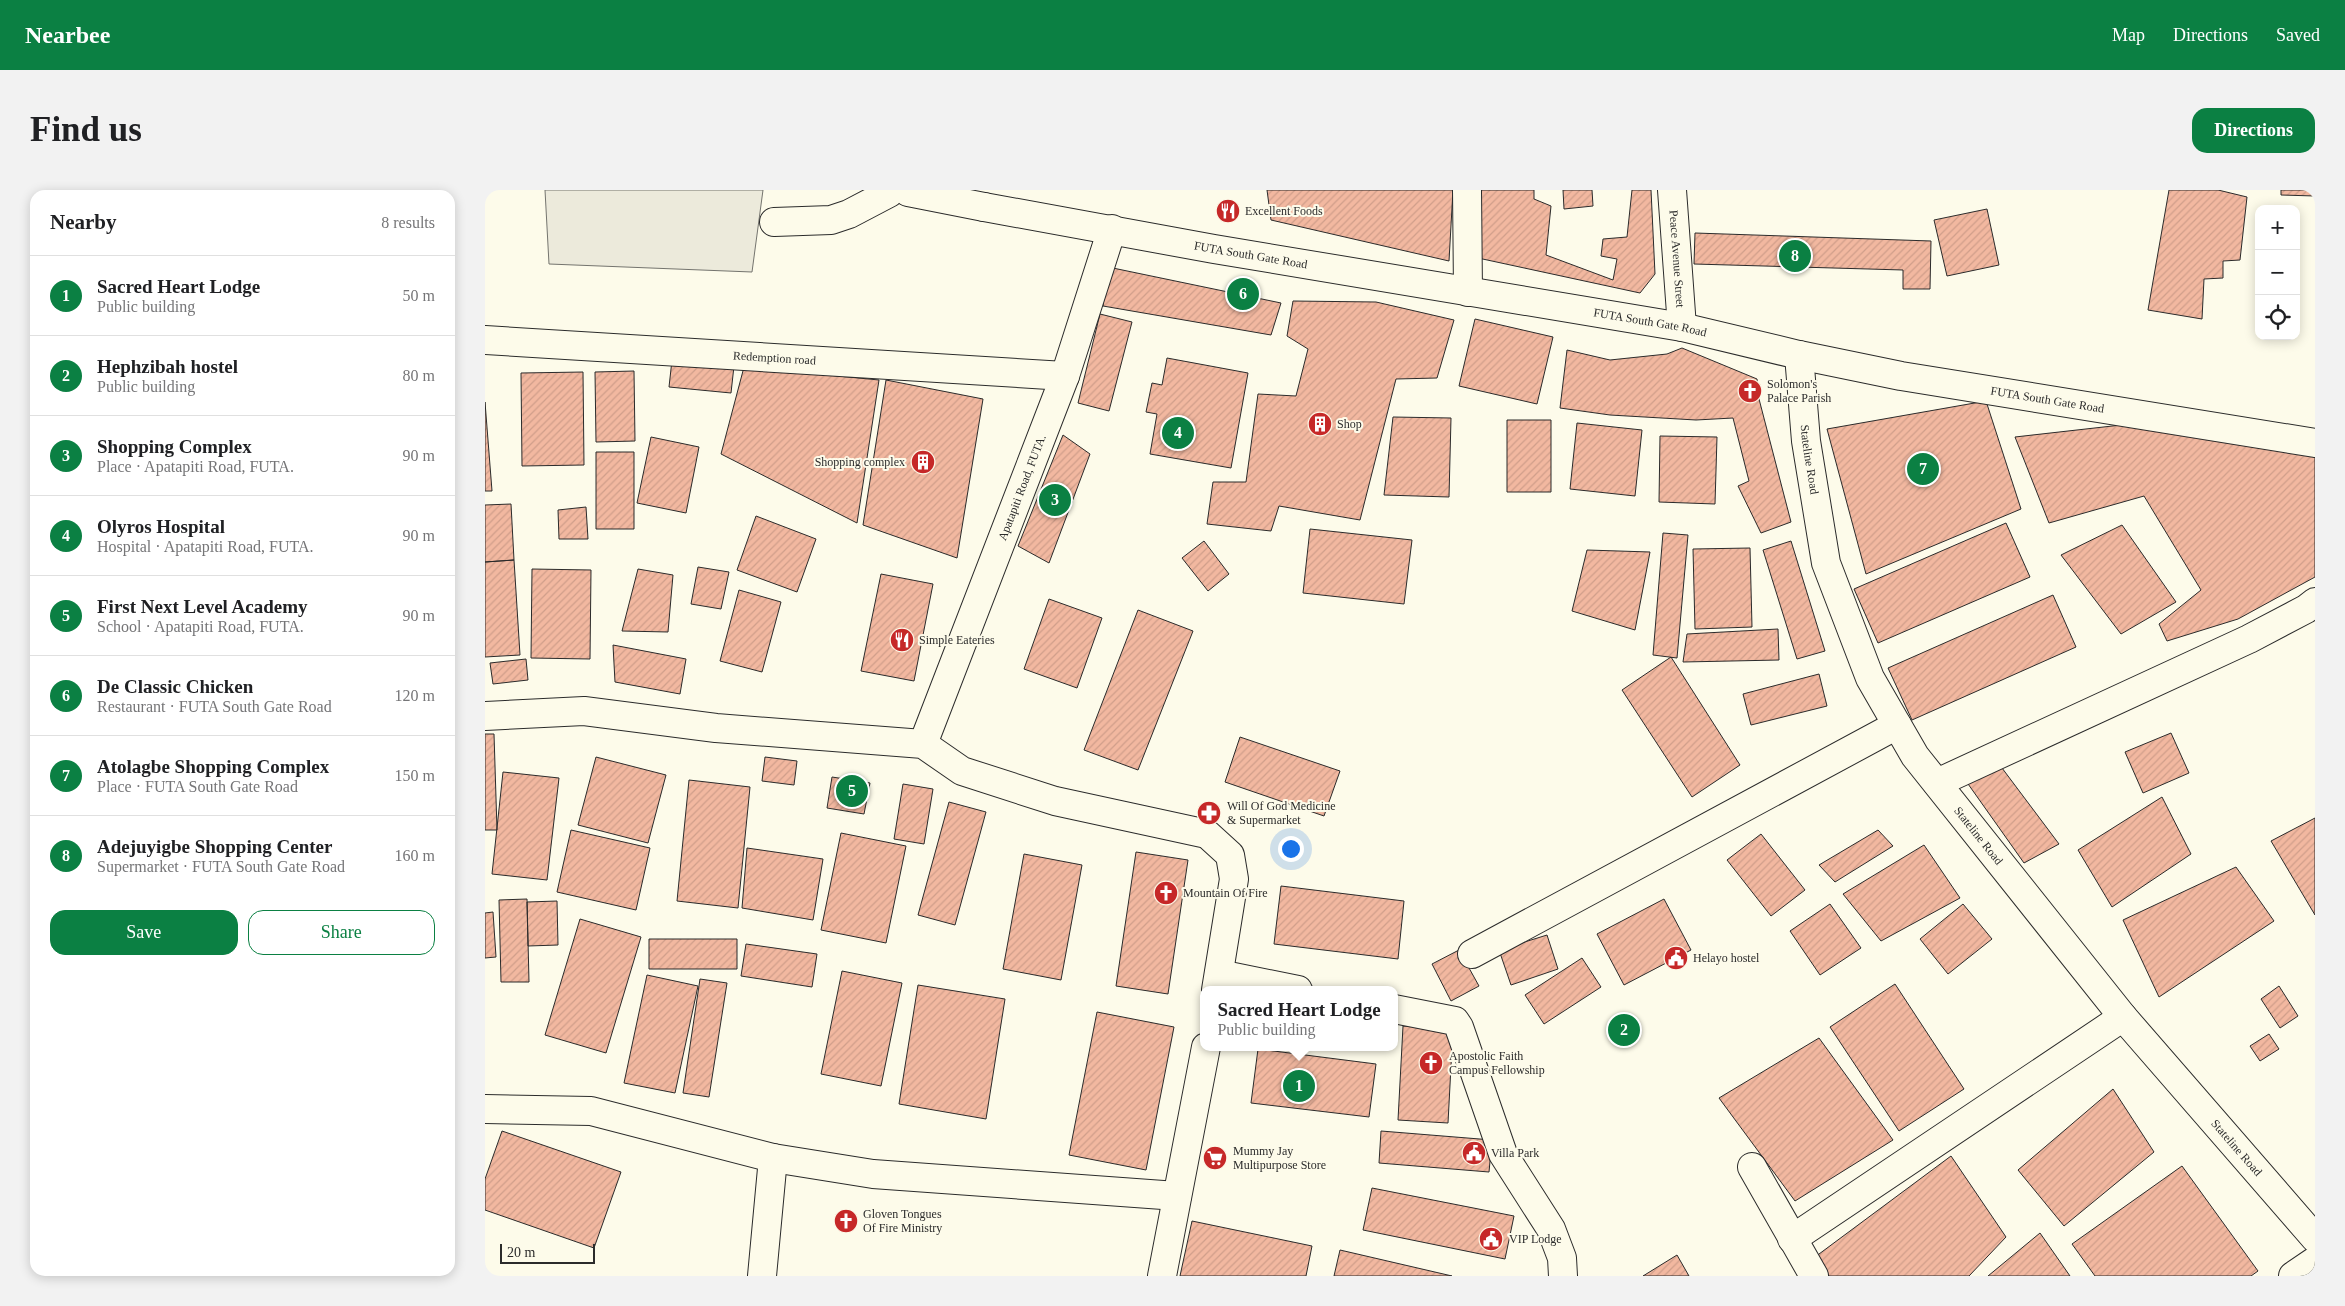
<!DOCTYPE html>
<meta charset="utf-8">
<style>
body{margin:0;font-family:Georgia,serif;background:#f2f2f2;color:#202124}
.controls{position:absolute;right:15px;top:15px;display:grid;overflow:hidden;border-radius:10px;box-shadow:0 2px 12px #0003}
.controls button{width:45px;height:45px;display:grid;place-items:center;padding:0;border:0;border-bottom:1px solid #e0e0e0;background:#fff;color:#202124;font:25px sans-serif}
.scale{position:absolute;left:15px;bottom:12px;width:95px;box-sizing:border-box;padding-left:5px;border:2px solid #2b2b2b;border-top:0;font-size:14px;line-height:18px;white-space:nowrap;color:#2b2b2b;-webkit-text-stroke:4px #fdfbea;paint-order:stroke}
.you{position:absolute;left:805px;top:658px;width:18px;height:18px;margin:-12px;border:4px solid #fff;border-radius:50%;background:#1a73e8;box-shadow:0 0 0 8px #1a73e833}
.badge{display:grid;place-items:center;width:32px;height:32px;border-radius:50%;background:#0b8043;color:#fff;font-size:16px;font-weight:700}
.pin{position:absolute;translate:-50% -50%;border:2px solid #fff;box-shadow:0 1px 5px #0006}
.popup{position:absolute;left:715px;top:796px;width:198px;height:65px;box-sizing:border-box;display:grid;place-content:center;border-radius:10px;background:#fff;filter:drop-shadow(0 1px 4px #0005);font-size:16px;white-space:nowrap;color:#757577}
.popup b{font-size:19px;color:#202124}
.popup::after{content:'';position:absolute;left:50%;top:100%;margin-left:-10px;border:10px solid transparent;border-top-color:#fff}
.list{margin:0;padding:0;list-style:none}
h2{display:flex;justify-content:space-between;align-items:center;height:65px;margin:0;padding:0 20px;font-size:21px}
h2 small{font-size:16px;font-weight:400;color:#757577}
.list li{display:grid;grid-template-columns:32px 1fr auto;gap:15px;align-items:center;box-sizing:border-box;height:80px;padding:0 20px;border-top:1px solid #e0e0e0}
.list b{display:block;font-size:19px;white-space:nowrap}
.list p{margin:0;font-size:16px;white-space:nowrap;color:#757577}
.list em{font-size:16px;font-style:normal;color:#757577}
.actions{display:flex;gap:10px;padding:15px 20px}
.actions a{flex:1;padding:11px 0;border:1px solid #0b8043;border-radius:15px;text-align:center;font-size:18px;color:#0b8043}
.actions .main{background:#0b8043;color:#fff}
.icon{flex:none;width:28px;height:28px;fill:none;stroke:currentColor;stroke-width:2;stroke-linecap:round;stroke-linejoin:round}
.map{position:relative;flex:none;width:1830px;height:1086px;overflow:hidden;border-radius:15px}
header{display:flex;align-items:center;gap:30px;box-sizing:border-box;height:70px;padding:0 25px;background:#0b8043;color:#fff}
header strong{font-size:24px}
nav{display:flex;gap:28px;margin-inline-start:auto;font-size:18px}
.intro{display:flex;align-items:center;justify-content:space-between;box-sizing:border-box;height:120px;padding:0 30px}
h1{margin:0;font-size:35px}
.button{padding:12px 22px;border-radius:15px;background:#0b8043;color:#fff;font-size:18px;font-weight:700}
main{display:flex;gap:30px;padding:0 30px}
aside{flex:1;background:#fff;border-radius:15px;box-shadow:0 2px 12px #0003}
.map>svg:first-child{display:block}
.parking{fill:#eceadb;stroke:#74746e}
.building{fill:url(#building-hatch);stroke:#2b2b2b}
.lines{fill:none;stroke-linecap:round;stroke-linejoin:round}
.minor-casing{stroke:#2b2b2b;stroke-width:30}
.major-casing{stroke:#2b2b2b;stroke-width:30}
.minor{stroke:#fdfbea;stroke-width:28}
.major{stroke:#fdfbea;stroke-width:28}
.labels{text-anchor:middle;stroke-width:4;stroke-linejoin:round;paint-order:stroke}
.poi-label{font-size:12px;fill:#2b2b2b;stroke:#fdfbea;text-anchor:start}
.street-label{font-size:12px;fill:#2b2b2b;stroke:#fdfbea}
</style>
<header>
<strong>Nearbee</strong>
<nav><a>Map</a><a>Directions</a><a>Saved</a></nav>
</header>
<div class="intro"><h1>Find us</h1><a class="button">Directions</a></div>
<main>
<aside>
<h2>Nearby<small>8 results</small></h2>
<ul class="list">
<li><span class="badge">1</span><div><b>Sacred Heart Lodge</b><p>Public building</p></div><em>50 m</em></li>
<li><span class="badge">2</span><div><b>Hephzibah hostel</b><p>Public building</p></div><em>80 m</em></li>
<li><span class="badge">3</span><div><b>Shopping Complex</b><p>Place · Apatapiti Road, FUTA.</p></div><em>90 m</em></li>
<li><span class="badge">4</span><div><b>Olyros Hospital</b><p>Hospital · Apatapiti Road, FUTA.</p></div><em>90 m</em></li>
<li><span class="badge">5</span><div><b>First Next Level Academy</b><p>School · Apatapiti Road, FUTA.</p></div><em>90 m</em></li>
<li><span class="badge">6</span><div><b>De Classic Chicken</b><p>Restaurant · FUTA South Gate Road</p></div><em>120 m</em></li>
<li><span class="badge">7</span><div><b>Atolagbe Shopping Complex</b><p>Place · FUTA South Gate Road</p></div><em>150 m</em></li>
<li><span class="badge">8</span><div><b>Adejuyigbe Shopping Center</b><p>Supermarket · FUTA South Gate Road</p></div><em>160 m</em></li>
</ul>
<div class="actions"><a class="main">Save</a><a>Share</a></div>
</aside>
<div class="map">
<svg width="1830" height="1086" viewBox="0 0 1830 1086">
<defs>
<pattern id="building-hatch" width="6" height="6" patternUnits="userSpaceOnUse" patternTransform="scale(1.25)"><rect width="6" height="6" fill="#f2b8a0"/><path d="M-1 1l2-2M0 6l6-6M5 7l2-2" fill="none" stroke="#d09e8a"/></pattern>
</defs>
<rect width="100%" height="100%" fill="#fdfbea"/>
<!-- parking -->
<path class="parking" d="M 60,0 L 278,0 L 267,82 L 64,74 Z"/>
<!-- building -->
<path class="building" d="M 782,0 L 968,0 L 964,71 L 786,30 Z
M 992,0 L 1049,0 L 1049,9 L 1066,16 L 1061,65 L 1128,90 L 1132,69 L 1116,66 L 1118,49 L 1142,47 L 1147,0 L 1166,0 L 1170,84 L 1155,103 L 993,68 Z
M 1078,0 L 1107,0 L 1108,16 L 1079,19 Z
M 1684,0 L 1733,0 L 1762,7 L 1755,70 L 1738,71 L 1738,88 L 1719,89 L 1717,129 L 1663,120 Z
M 1796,0 L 1830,0 L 1830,6 L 1796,5 Z
M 1502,19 L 1514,75 L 1462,86 L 1449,30 Z
M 1210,43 L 1446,51 L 1445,99 L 1418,99 L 1418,80 L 1209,74 Z
M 623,77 L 796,113 L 786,145 L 618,116 Z
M 808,111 L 891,112 L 969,130 L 952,188 L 911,189 L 875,330 L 794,316 L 786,341 L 722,334 L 728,292 L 761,292 L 773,204 L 811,206 L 823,159 L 802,146 Z
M 615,124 L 647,132 L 624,221 L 593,213 Z
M 990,129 L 1068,147 L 1052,214 L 974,196 Z
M 1197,158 L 1272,189 L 1274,209 L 1306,332 L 1276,343 L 1253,296 L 1264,291 L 1248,228 L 1211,230 L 1125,225 L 1075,218 L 1082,160 L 1125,170 L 1182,164 Z
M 682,168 L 763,183 L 746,278 L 665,264 L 672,224 L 661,222 L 667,193 L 677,195 Z
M 187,170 L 249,176 L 246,203 L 184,197 Z
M 259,177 L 394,190 L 372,333 L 236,264 Z
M 149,181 L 150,251 L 111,252 L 110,182 Z
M 98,182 L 99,275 L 37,276 L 36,183 Z
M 401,190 L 498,209 L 472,368 L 378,335 Z
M 1501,211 L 1536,319 L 1381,384 L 1342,239 Z
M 0,212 L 7,301 L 0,301 Z
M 908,227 L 966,228 L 964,307 L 899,305 Z
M 1022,230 L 1066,230 L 1066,302 L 1022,302 Z
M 1092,233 L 1157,240 L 1150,306 L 1085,299 Z
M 1645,234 L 1830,263 L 1830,387 L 1753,429 L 1682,451 L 1674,434 L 1716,400 L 1659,306 L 1564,333 L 1530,247 Z
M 578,245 L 605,264 L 564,373 L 533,356 Z
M 1175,246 L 1232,247 L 1230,314 L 1174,312 Z
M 166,247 L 214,257 L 201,323 L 152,313 Z
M 111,262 L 149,262 L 149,339 L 111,339 Z
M 26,314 L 29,370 L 0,372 L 0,315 Z
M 101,317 L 103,349 L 74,349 L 73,320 Z
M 271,326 L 331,349 L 312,402 L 252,380 Z
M 1521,333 L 1545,387 L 1393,453 L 1369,399 Z
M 1637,335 L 1691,412 L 1636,444 L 1576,365 Z
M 825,339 L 927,350 L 919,414 L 818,403 Z
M 1178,343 L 1203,345 L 1192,468 L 1168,465 Z
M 719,351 L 744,384 L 723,401 L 697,368 Z
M 1306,351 L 1340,461 L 1312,469 L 1278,360 Z
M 1265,358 L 1267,437 L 1210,439 L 1208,359 Z
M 1102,360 L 1165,362 L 1150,440 L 1087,421 Z
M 29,370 L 35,465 L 0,467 L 0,372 Z
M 213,377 L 244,382 L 236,419 L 206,414 Z
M 47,379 L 106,380 L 105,469 L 46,468 Z
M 153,379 L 188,385 L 183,442 L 137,441 Z
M 396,384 L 448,394 L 429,491 L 376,481 Z
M 254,400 L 296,412 L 277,482 L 235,471 Z
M 1568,405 L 1591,457 L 1427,530 L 1403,478 Z
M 564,409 L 617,428 L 592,498 L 539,479 Z
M 653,420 L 708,441 L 653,580 L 599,560 Z
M 1293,439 L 1294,470 L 1198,472 L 1202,444 Z
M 128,455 L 201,469 L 195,504 L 130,492 Z
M 1186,467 L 1255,575 L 1207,607 L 1137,500 Z
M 41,469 L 43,490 L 8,494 L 5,473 Z
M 1334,484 L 1342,516 L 1266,535 L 1258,504 Z
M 1686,543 L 1704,583 L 1658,603 L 1640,562 Z
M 0,544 L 9,544 L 12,640 L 0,640 Z
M 755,547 L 855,581 L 839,626 L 740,592 Z
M 111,567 L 181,585 L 163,653 L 93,635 Z
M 280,567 L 312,571 L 309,595 L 277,591 Z
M 1511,570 L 1574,654 L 1539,673 L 1476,584 Z
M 18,582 L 74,588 L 62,690 L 7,684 Z
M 347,587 L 385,593 L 379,624 L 342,618 Z
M 204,590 L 265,597 L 253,718 L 192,711 Z
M 418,594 L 448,599 L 439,654 L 409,649 Z
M 1677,607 L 1706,664 L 1627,717 L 1593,660 Z
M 464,612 L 501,622 L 470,735 L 433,725 Z
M 1830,628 L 1830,725 L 1786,651 Z
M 86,640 L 165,658 L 151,720 L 72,702 Z
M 1393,640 L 1408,656 L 1350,692 L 1334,675 Z
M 356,643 L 421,656 L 401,753 L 336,740 Z
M 1276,644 L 1320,700 L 1286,726 L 1242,670 Z
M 1439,655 L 1475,708 L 1396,751 L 1358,704 Z
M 262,658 L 338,669 L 328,730 L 257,718 Z
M 651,662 L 703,670 L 683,804 L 631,796 Z
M 539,664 L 597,675 L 576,790 L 518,779 Z
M 1751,677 L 1789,731 L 1674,807 L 1638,730 Z
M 796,696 L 919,711 L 913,769 L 789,754 Z
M 42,709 L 44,792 L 16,792 L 14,710 Z
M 1179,709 L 1206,760 L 1139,795 L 1112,744 Z
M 72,711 L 73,755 L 43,756 L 42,712 Z
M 1345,714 L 1376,758 L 1335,785 L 1305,741 Z
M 1478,714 L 1507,749 L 1463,784 L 1435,749 Z
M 8,722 L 11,767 L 0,768 L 0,723 Z
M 95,729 L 156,747 L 121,863 L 60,845 Z
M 1062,745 L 1073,779 L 1026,795 L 1014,760 Z
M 164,749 L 252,749 L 252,779 L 164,779 Z
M 261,754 L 332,764 L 327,797 L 256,786 Z
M 974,760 L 994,796 L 966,811 L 947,774 Z
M 1097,768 L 1116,797 L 1059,834 L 1040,805 Z
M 357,781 L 417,793 L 396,896 L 336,884 Z
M 162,785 L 213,796 L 190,903 L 139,893 Z
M 215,789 L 242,793 L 224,907 L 198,903 Z
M 1410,794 L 1479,899 L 1414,941 L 1345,837 Z
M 433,795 L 520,809 L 501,929 L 414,914 Z
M 1794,796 L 1813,826 L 1795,838 L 1776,809 Z
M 612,822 L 689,837 L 661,980 L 584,965 Z
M 918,836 L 968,838 L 963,933 L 913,930 Z
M 1784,844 L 1794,859 L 1775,871 L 1765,856 Z
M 1334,848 L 1408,950 L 1310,1011 L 1234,908 Z
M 773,859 L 891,874 L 884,927 L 766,913 Z
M 1628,899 L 1669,962 L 1579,1036 L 1533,980 Z
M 17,941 L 136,982 L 109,1058 L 0,1020 L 0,989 Z
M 896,941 L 1007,950 L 1004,982 L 894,973 Z
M 1466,966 L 1521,1047 L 1484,1086 L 1344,1086 L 1330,1067 Z
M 1697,976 L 1773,1081 L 1766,1086 L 1610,1086 L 1587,1054 Z
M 887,998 L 1029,1026 L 1020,1069 L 878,1040 Z
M 707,1031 L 827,1056 L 821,1086 L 695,1086 Z
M 1555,1043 L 1585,1086 L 1503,1086 Z
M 855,1060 L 967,1086 L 849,1086 Z
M 1192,1065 L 1204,1086 L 1158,1086 Z"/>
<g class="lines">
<!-- minor casing -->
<g class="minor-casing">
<g id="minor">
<path d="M 982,0 L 983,102"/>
<path id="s1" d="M 1187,0 L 1197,137"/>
<path d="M 423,2 L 499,17"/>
<path d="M 289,32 L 346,30 L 364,24 L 404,3"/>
<path id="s2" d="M 0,150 L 580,186"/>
<path id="s3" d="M 1314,165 L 1321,251 L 1341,373 L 1385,488 L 1430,566 L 1638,827 L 1830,1048"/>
<path d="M 0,526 L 99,521 L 231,538 L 438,554 L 477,581 L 570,611 L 722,644 L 745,665 L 749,689 L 731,800"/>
<path id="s4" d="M 438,554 L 580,186 L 627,39"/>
<path d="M 1452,593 L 1764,449 L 1821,419 L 1830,412"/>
<path d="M 987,764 L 1412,535"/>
<path d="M 734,784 L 813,800"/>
<path d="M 909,819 L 970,831 L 974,837 L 1018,964 L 1066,1039 L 1077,1068 L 1078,1086"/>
<path d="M 0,919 L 106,921 L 288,968 L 388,984 L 692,1006"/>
<path d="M 1267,977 L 1329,1086"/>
<path d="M 1307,1049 L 1638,827"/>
<path d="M 277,1086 L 288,968"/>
<path d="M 677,1086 L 721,857"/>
<path d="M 1808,1086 L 1830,1071"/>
</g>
</g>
<!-- major casing -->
<g class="major-casing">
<g id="major">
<path id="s5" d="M 499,17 L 729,59 L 1197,137 L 1314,165 L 1416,186 L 1830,253"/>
</g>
</g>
<!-- minor -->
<use href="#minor" class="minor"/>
<!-- major -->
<use href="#major" class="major"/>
</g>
<!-- icons -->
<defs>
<g id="restaurant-disc" transform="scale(1.25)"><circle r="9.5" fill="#c62828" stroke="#fdfbea"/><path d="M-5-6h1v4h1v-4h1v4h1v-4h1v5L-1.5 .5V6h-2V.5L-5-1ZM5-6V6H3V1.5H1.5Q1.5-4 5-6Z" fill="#fff"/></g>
<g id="church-disc" transform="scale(1.25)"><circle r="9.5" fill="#c62828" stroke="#fdfbea"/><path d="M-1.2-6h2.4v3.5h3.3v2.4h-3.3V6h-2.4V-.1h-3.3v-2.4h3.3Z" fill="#fff"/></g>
<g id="building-disc" transform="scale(1.25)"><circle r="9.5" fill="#c62828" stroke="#fdfbea"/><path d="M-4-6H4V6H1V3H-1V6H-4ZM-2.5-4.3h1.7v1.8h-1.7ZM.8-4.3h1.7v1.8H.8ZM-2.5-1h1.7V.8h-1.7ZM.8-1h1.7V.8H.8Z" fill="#fff"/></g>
<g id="pharmacy-disc" transform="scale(1.25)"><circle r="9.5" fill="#c62828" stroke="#fdfbea"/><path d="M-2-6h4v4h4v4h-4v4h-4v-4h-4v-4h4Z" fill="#fff"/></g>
<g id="civic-disc" transform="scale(1.25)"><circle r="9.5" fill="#c62828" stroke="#fdfbea"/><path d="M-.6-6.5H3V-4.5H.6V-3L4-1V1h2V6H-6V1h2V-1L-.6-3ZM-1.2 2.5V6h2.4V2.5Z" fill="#fff"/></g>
<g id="supermarket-disc" transform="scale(1.25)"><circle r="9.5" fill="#c62828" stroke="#fdfbea"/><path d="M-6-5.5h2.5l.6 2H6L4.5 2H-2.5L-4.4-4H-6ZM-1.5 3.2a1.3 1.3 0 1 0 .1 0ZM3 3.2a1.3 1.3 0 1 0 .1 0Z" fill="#fff"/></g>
</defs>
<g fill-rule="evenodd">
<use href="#restaurant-disc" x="743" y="21"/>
<use href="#church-disc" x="1265" y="201"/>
<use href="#building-disc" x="835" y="234"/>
<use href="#building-disc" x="438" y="272"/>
<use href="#restaurant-disc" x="417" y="450"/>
<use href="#pharmacy-disc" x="724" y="623"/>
<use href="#church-disc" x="681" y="703"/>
<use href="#civic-disc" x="1191" y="768"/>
<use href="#church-disc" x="946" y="873"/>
<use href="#civic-disc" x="989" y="963"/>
<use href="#supermarket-disc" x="730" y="968"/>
<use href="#church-disc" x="361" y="1031"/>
<use href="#civic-disc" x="1006" y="1049"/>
</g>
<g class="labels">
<!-- poi labels -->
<g class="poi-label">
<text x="760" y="25">Excellent Foods</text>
<text x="1282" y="198">Solomon's<tspan x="1282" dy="14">Palace Parish</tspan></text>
<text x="852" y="238">Shop</text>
<text x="420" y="276" text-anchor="end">Shopping complex</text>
<text x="434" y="454">Simple Eateries</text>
<text x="742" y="620">Will Of God Medicine<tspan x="742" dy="14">&amp; Supermarket</tspan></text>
<text x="698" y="707">Mountain Of Fire</text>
<text x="1208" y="772">Helayo hostel</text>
<text x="964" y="870">Apostolic Faith<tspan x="964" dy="14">Campus Fellowship</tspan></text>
<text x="748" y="965">Mummy Jay<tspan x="748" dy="14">Multipurpose Store</tspan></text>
<text x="1006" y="967">Villa Park</text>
<text x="378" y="1028">Gloven Tongues<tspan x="378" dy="14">Of Fire Ministry</tspan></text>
<text x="1024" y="1053">VIP Lodge</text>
</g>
<!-- street labels -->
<g class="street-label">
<text dy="4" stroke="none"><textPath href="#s5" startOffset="271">FUTA South Gate Road</textPath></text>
<text dy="4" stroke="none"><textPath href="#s1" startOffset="69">Peace Avenue Street</textPath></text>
<text dy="4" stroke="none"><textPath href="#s5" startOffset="676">FUTA South Gate Road</textPath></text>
<text dy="4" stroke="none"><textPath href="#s2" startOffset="290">Redemption road</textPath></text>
<text dy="4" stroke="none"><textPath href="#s5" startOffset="1081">FUTA South Gate Road</textPath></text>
<text dy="4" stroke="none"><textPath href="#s3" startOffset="105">Stateline Road</textPath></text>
<text dy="4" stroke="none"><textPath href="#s4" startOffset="275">Apatapiti Road, FUTA.</textPath></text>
<text dy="4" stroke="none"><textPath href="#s3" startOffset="525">Stateline Road</textPath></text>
<text dy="4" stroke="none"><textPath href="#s3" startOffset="930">Stateline Road</textPath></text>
</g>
</g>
</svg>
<div class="controls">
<button>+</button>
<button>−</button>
<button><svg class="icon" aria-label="locate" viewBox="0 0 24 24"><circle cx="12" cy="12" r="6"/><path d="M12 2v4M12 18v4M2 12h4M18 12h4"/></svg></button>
</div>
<div class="scale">20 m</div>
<div class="you"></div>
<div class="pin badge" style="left:814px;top:896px">1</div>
<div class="popup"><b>Sacred Heart Lodge</b>Public building</div>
<div class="pin badge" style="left:1139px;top:840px">2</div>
<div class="pin badge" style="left:570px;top:310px">3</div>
<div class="pin badge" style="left:693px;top:243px">4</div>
<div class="pin badge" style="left:367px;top:601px">5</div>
<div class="pin badge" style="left:758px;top:104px">6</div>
<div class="pin badge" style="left:1438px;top:279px">7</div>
<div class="pin badge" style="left:1310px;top:66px">8</div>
</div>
</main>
